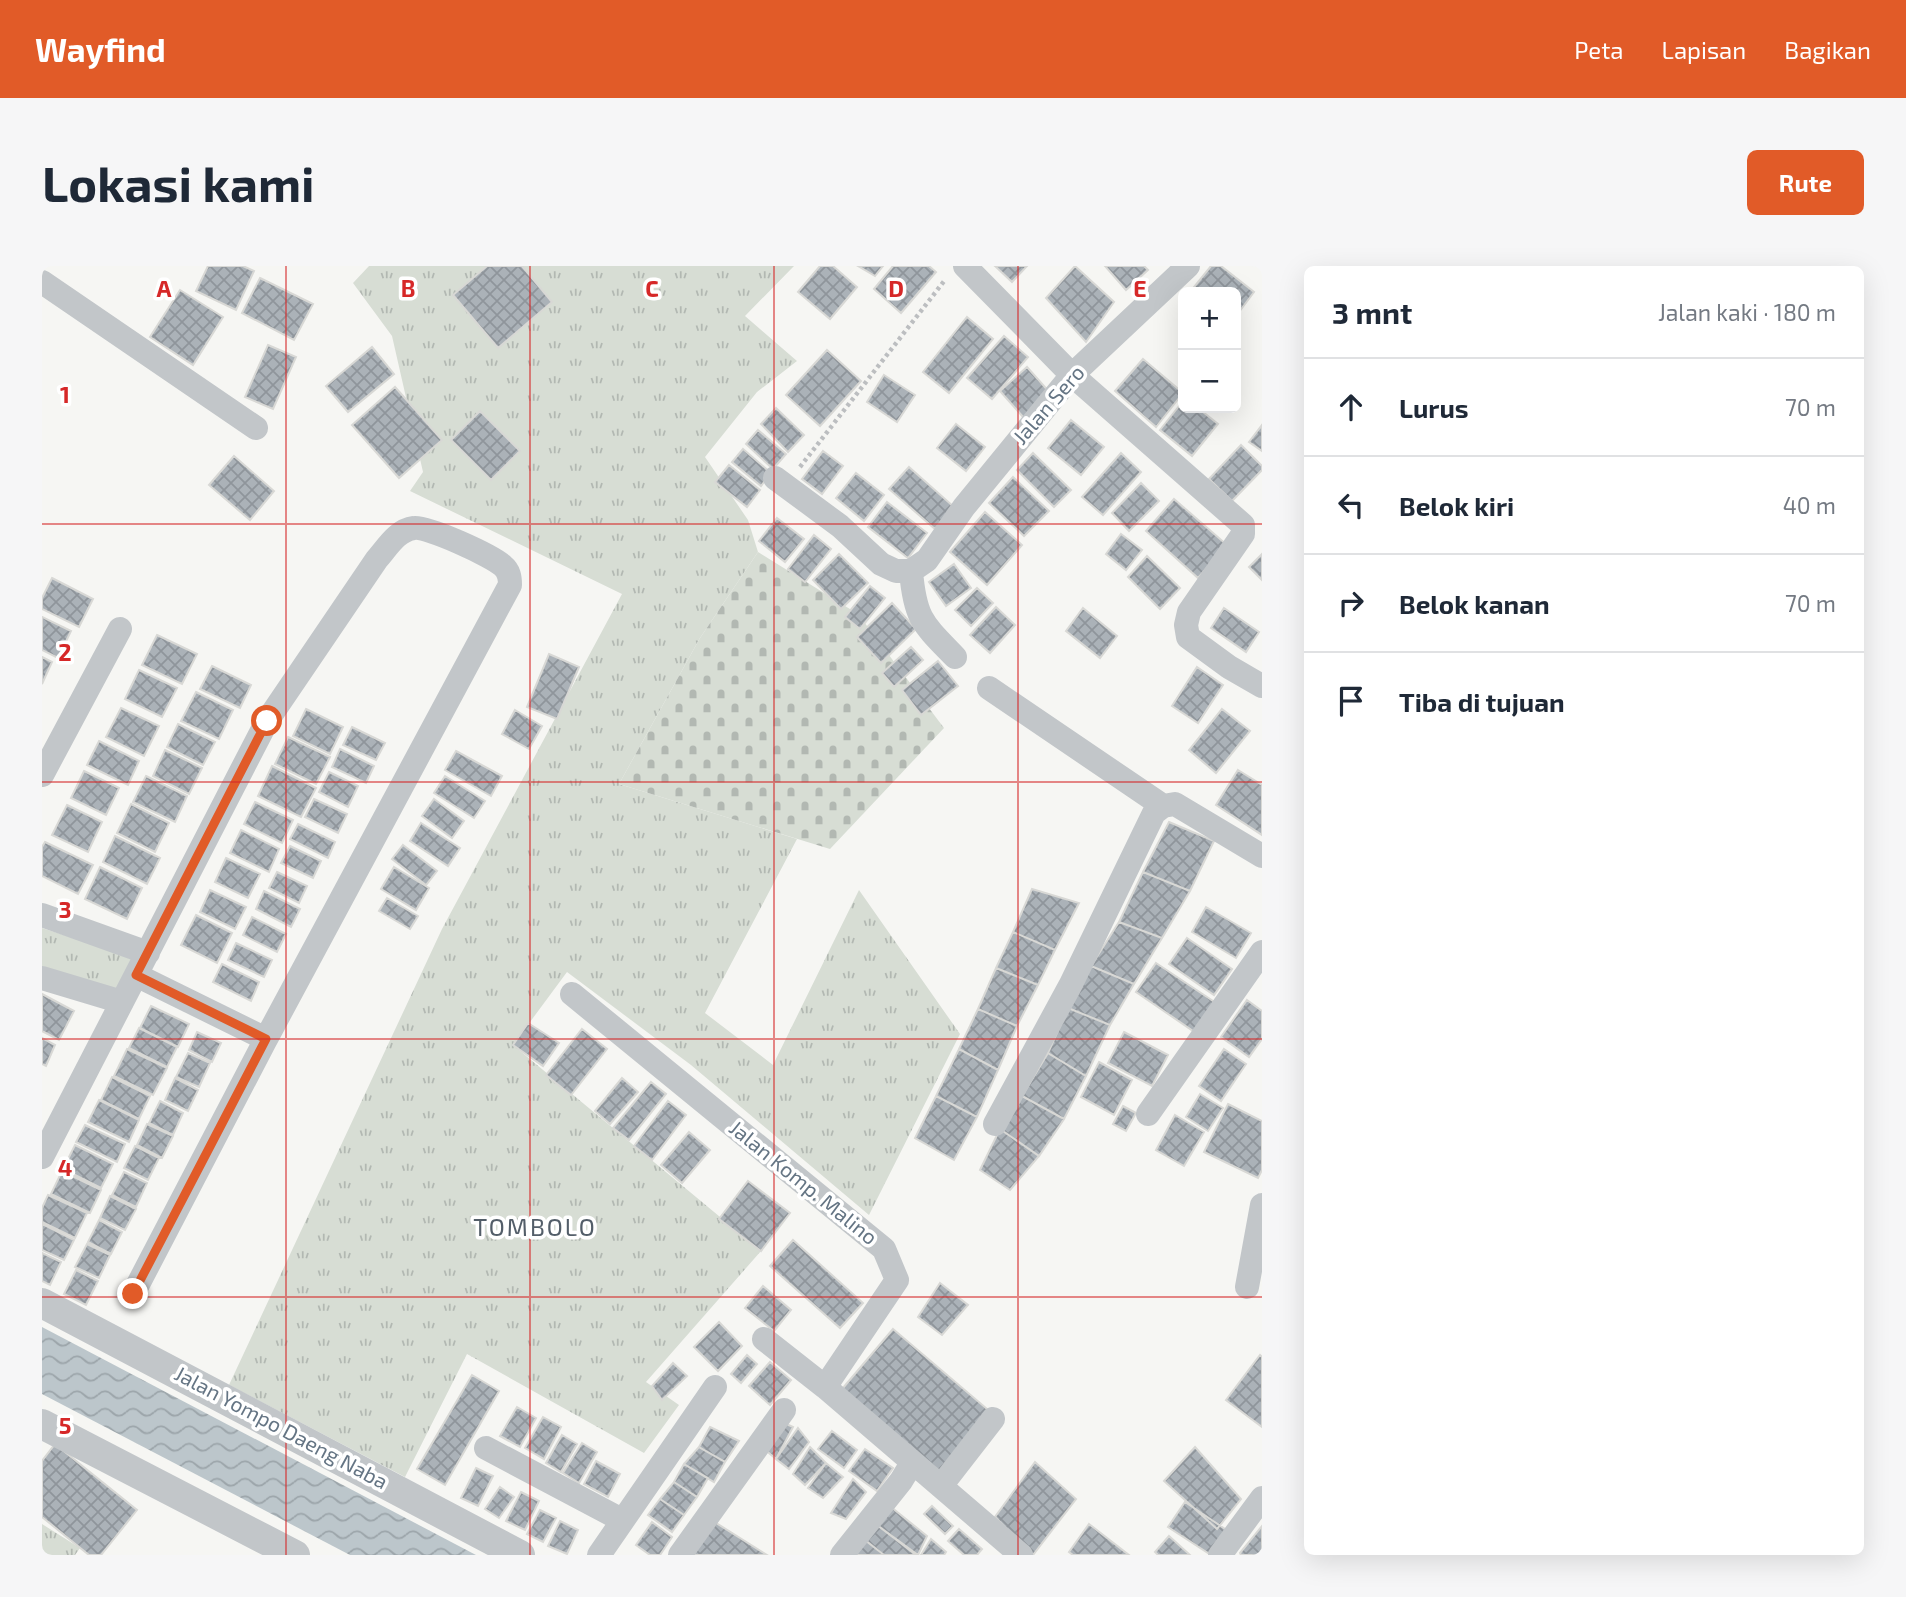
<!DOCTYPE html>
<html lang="id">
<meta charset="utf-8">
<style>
body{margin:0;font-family:"Exo 2",sans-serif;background:#f6f6f7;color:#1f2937}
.controls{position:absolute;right:21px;top:21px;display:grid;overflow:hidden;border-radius:10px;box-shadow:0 7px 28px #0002}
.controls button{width:63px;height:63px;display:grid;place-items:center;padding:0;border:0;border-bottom:2px solid #e0e1e3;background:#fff;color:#1f2937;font:35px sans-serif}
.stop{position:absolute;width:21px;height:21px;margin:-16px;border:5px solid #e15b28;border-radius:50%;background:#fff}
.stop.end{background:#e15b28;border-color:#fff;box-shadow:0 2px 7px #0008}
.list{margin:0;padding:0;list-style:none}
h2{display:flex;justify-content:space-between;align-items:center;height:91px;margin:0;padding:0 28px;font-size:30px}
h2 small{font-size:23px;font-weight:400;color:#747a83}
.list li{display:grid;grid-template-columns:46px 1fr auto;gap:21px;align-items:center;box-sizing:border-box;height:98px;padding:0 28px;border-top:2px solid #e0e1e3}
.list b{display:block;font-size:26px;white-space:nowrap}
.list em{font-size:23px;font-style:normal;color:#747a83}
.icon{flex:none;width:38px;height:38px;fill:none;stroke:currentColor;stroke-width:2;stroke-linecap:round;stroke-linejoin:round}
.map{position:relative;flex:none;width:1220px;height:1289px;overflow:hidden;border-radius:10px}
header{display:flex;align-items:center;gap:42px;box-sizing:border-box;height:98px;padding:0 35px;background:#e15b28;color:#fff}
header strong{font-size:33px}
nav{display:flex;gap:38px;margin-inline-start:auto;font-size:24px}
.intro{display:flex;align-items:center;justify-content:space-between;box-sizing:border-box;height:168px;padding:0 42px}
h1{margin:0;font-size:49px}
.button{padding:18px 32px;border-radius:10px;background:#e15b28;color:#fff;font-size:24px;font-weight:700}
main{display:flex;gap:42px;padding:0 42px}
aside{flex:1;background:#fff;border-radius:10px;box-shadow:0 7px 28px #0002}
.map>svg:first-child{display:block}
.grass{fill:url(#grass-tufts)}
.cemetery{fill:url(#cemetery-stones)}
.water{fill:url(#water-waves)}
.building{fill:url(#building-cross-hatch);stroke:#d8d8d5;stroke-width:2}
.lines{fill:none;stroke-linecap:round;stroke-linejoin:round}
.path{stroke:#bcbec0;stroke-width:4.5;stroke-dasharray:3.5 3.5;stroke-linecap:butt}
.minor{stroke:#c2c6c9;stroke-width:24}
.tertiary{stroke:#c2c6c9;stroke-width:30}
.route{stroke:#e15b28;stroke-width:9}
.grid{fill:none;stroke:#d62828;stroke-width:2;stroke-opacity:0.55}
.labels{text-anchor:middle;stroke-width:7;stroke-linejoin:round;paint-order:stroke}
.street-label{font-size:21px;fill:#657584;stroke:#fff}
.quarter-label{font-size:24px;letter-spacing:2px;fill:#535e69;stroke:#fff}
.grid-label{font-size:23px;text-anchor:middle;font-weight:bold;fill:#d62828;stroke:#fff;stroke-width:7;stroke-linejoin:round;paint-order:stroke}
</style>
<header>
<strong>Wayfind</strong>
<nav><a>Peta</a><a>Lapisan</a><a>Bagikan</a></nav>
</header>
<div class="intro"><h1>Lokasi kami</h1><a class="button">Rute</a></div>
<main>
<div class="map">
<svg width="1220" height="1289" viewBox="0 0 1220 1289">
<defs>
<pattern id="grass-tufts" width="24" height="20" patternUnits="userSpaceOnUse" patternTransform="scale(1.75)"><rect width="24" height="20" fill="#d7ddd4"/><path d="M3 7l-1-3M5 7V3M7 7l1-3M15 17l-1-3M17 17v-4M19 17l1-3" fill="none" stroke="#b2b8b2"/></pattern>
<pattern id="cemetery-stones" width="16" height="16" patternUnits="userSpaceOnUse" patternTransform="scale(1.75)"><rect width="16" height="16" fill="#d7ddd4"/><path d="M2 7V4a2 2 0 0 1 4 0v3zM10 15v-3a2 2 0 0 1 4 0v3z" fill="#b2b8b2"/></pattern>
<pattern id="water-waves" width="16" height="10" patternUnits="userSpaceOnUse" patternTransform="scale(1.75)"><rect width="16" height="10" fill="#bcc6cb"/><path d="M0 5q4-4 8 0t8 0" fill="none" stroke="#9ca5aa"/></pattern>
<pattern id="building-cross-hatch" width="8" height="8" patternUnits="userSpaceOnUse" patternTransform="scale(1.75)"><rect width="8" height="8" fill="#abb2b8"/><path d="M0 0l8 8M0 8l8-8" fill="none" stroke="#8f959b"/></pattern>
</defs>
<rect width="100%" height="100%" fill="#f6f6f3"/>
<!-- grass -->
<path class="grass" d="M 327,0 L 752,0 L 703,50 L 755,95 L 715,126 L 663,191 L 706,254 L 716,286 L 658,372 L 577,518 L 755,573 L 663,747 L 731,799 L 817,624 L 918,768 L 827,949 L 649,799 L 525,706 L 471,779 L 719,985 L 604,1116 L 637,1139 L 602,1187 L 425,1088 L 363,1211 L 187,1119 L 400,663 L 580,328 L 368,225 L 381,206 L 350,70 L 311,17 Z
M 0,662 L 96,693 L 63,743 L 0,718 Z
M 0,1258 L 38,1282 L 33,1289 L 0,1289 Z"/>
<!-- cemetery -->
<path class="cemetery" d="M 716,286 L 816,348 L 902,462 L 788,583 L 577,518 L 658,372 Z"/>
<!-- water -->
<path class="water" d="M 0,1061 L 434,1289 L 308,1289 L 0,1128 Z"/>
<!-- building -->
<path class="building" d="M 166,0 L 201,0 L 212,5 L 194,44 L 154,25 Z
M 445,0 L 480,0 L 510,36 L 456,82 L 411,29 Z
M 778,0 L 791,0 L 815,21 L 788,53 L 756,26 Z
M 816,0 L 841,0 L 833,10 Z
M 851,0 L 887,0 L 894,6 L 859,47 L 832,23 Z
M 953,0 L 985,0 L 970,16 Z
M 1033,0 L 1072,36 L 1044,76 L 1004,32 Z
M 1063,0 L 1102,0 L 1106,4 L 1084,24 Z
M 1169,0 L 1179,0 L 1212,26 L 1194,50 L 1194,26 L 1148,26 Z
M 218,12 L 271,38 L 252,74 L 200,47 Z
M 138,24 L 181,51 L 151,99 L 108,71 Z
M 925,51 L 951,73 L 907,127 L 881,106 Z
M 962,70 L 986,91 L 950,133 L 925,112 Z
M 226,79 L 254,91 L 231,143 L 203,131 Z
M 330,81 L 352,108 L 306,146 L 284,120 Z
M 785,84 L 819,115 L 778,160 L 744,129 Z
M 1101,93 L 1141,127 L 1114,161 L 1073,125 Z
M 985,101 L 1009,128 L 982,152 L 958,125 Z
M 842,109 L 873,129 L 855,156 L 825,136 Z
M 353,121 L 400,174 L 357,212 L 310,159 Z
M 1141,135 L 1141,142 L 1156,142 L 1176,158 L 1150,190 L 1118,164 Z
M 734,142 L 762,169 L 746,186 L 719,158 Z
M 438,145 L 478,185 L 449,214 L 409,174 Z
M 1029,154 L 1062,181 L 1039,209 L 1006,182 Z
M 914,158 L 943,181 L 924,205 L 895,182 Z
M 1220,159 L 1220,185 L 1207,176 Z
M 716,164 L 744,188 L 731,203 L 704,178 Z
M 1199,179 L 1220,200 L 1220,204 L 1190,235 L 1167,213 Z
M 701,183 L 729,207 L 719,220 L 690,196 Z
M 781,185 L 801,200 L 780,228 L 760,213 Z
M 991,187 L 1029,224 L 1012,241 L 975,204 Z
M 1079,187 L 1099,206 L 1061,249 L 1040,231 Z
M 192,190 L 232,225 L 208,254 L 167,219 Z
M 687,199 L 718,224 L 705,241 L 673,216 Z
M 867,201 L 912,241 L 893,263 L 847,223 Z
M 814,207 L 842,229 L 822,255 L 794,232 Z
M 971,211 L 1007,245 L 982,270 L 947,237 Z
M 1099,217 L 1117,235 L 1087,265 L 1070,247 Z
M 1132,233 L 1185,279 L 1156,312 L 1104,265 Z
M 845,236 L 885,267 L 866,292 L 826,261 Z
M 943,246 L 980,279 L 945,319 L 908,286 Z
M 735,252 L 762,273 L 743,296 L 717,275 Z
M 1079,268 L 1100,284 L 1084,304 L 1064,288 Z
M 772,269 L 789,283 L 763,316 L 746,303 Z
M 797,288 L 826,317 L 799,343 L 771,314 Z
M 1220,288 L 1220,314 L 1207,301 Z
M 1105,290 L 1138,322 L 1118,343 L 1086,311 Z
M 912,298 L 929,322 L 904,340 L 887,316 Z
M 10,312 L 51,333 L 37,361 L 0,343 L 0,332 Z
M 828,320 L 843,332 L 818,363 L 803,351 Z
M 935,322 L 951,337 L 929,360 L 913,344 Z
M 850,337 L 874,363 L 839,397 L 815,371 Z
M 954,341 L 973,359 L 948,387 L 928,369 Z
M 1041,342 L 1075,370 L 1058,392 L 1024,365 Z
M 1182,342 L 1217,366 L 1204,386 L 1169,362 Z
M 0,351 L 29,365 L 16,392 L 0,384 Z
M 115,369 L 155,388 L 140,418 L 100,399 Z
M 869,381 L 881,394 L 852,421 L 840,407 Z
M 507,388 L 537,401 L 515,453 L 485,441 Z
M 0,391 L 10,396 L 0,418 Z
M 896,395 L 916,420 L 879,449 L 860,424 Z
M 170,400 L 209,419 L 198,442 L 158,423 Z
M 1155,401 L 1181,419 L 1156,457 L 1130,440 Z
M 97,404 L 135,422 L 120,451 L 83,433 Z
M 154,426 L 191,444 L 177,473 L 139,455 Z
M 79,442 L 117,460 L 102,490 L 64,471 Z
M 264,443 L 301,461 L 288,488 L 251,470 Z
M 1180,443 L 1208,465 L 1174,507 L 1147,484 Z
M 473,444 L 500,460 L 487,483 L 460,468 Z
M 136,458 L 173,476 L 161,499 L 125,481 Z
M 310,461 L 343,477 L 334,494 L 301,479 Z
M 246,471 L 288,491 L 274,518 L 233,498 Z
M 57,475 L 97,495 L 86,519 L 45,499 Z
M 298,483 L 332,500 L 324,517 L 290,501 Z
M 123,484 L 160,502 L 147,528 L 111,510 Z
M 414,485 L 460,510 L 449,530 L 403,504 Z
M 230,500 L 274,522 L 259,551 L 216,530 Z
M 1196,504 L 1220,519 L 1220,569 L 1174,539 Z
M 42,505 L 77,522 L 64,549 L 29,532 Z
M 287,506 L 316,520 L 306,541 L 277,526 Z
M 104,510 L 145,530 L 133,556 L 91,536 Z
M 403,510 L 443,535 L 432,552 L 392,527 Z
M 272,533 L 305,548 L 296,567 L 263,551 Z
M 392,533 L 422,555 L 410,572 L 380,550 Z
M 213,536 L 251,554 L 240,577 L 202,558 Z
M 89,538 L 127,557 L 113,586 L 75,567 Z
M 25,539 L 60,556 L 46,586 L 10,569 Z
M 1127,556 L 1172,575 L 1148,625 L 1101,606 Z
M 379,557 L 418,582 L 406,600 L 368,575 Z
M 256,558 L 293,576 L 286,592 L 248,573 Z
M 199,564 L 237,583 L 227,606 L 188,587 Z
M 73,570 L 118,592 L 105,618 L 61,596 Z
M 3,576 L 51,599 L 36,628 L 0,610 L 0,581 Z
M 361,579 L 395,605 L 384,619 L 350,593 Z
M 248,580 L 279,595 L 271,612 L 239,597 Z
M 184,592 L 218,608 L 206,632 L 173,616 Z
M 58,601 L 100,622 L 85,653 L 43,633 Z
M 352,601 L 387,622 L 374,644 L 339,623 Z
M 235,606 L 265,620 L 257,637 L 227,622 Z
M 1101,606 L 1148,625 L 1120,672 L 1077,656 Z
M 990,623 L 1037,637 L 1013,684 L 971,666 Z
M 168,624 L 204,641 L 193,663 L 158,646 Z
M 222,625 L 258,643 L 249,661 L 214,643 Z
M 345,632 L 376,650 L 368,663 L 337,645 Z
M 1164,641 L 1209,667 L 1194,692 L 1150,666 Z
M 154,649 L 190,667 L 175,697 L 139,679 Z
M 210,651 L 244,668 L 235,686 L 201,669 Z
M 1077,656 L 1120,672 L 1092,718 L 1049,700 Z
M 971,666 L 1013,684 L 996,719 L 954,702 Z
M 1145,672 L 1190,703 L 1172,729 L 1127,698 Z
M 194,677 L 230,694 L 222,711 L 186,694 Z
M 1114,697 L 1174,737 L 1154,767 L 1094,726 Z
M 180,698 L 217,716 L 209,735 L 171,716 Z
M 1049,700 L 1092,718 L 1068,759 L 1026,742 Z
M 954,702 L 996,719 L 975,760 L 936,743 Z
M 0,728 L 32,745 L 17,774 L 0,765 Z
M 1205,734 L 1220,745 L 1220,773 L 1207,791 L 1179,771 Z
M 109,740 L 147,758 L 136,781 L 98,762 Z
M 1026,742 L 1068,759 L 1044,810 L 1006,787 Z
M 936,743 L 975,760 L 956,804 L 917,783 Z
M 486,757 L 517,777 L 501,800 L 471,779 Z
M 97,762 L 135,781 L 125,801 L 87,782 Z
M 540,763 L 565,783 L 529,829 L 504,809 Z
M 155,766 L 179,777 L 170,796 L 147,784 Z
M 1082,766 L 1126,789 L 1110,820 L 1066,797 Z
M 0,772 L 13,779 L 4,800 L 0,798 Z
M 85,783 L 125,802 L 111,829 L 72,810 Z
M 917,783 L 956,804 L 935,851 L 894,830 Z
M 1182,783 L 1204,798 L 1179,835 L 1157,820 Z
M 146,787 L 168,797 L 157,821 L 134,811 Z
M 1006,787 L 1044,810 L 1022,853 L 980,830 Z
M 1057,796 L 1090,814 L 1072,849 L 1039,831 Z
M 70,811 L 108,830 L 97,853 L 59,834 Z
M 133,812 L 156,824 L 146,845 L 123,834 Z
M 580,812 L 596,826 L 568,858 L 553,845 Z
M 609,816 L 624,828 L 587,874 L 571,862 Z
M 1158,828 L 1181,842 L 1166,865 L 1144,851 Z
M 894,830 L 935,851 L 912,894 L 873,872 Z
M 980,830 L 1022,853 L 997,890 L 958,863 Z
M 57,834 L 97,854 L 87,876 L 46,856 Z
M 118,835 L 141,847 L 131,869 L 107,857 Z
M 626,835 L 644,849 L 610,894 L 592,880 Z
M 1186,838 L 1220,855 L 1220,904 L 1216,912 L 1162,886 Z
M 1081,840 L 1094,847 L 1084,865 L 1071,858 Z
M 1133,849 L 1162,866 L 1142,900 L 1114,884 Z
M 105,858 L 131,870 L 120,892 L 95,879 Z
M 43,859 L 83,878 L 75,896 L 34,876 Z
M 958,863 L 997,890 L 968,924 L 938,904 Z
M 647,866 L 668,884 L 640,917 L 619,899 Z
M 33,879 L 71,898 L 59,922 L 21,903 Z
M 93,880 L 117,892 L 106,914 L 82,902 Z
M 20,905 L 59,924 L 48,947 L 9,928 Z
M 82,906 L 105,917 L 94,941 L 70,929 Z
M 706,915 L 748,947 L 719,985 L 677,953 Z
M 6,929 L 45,947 L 33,972 L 0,956 L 0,942 Z
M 68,930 L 94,943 L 83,964 L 58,952 Z
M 57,954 L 80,966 L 69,988 L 46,976 Z
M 0,958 L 32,974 L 22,994 L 0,984 Z
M 751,974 L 821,1037 L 798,1062 L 728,1000 Z
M 45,978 L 68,989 L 57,1012 L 33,1001 Z
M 0,987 L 19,996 L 8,1019 L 0,1015 Z
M 34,1004 L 56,1015 L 44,1039 L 22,1028 Z
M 898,1017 L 926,1039 L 900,1069 L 876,1051 Z
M 721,1020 L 749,1044 L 732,1065 L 703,1042 Z
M 677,1056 L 700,1080 L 676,1105 L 652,1081 Z
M 851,1063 L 951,1148 L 895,1214 L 795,1129 Z
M 705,1089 L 715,1098 L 699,1117 L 689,1108 Z
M 1218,1089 L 1220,1091 L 1220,1161 L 1184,1134 Z
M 728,1096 L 749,1114 L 728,1139 L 707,1120 Z
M 631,1097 L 645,1110 L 620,1134 L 610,1120 Z
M 430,1109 L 457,1125 L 403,1219 L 375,1203 Z
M 475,1141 L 494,1152 L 478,1181 L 458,1170 Z
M 501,1151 L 519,1161 L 502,1193 L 483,1182 Z
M 740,1156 L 751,1161 L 734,1193 L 721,1182 Z
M 668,1161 L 697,1175 L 683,1196 L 657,1181 Z
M 756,1162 L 767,1176 L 747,1203 L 734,1193 Z
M 790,1165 L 815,1184 L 802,1202 L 776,1183 Z
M 520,1169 L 535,1178 L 519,1206 L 504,1197 Z
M 540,1177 L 555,1186 L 537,1217 L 521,1207 Z
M 13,1178 L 95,1244 L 59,1289 L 47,1289 L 0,1251 L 0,1195 Z
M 657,1181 L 683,1196 L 672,1216 L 642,1198 Z
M 768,1181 L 784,1197 L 763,1219 L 751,1208 Z
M 1153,1181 L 1199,1233 L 1175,1263 L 1122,1215 Z
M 823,1183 L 851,1202 L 835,1225 L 807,1205 Z
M 554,1195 L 578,1208 L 566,1231 L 542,1218 Z
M 993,1196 L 1034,1233 L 991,1289 L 953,1251 Z
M 784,1197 L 801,1211 L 781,1232 L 766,1222 Z
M 642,1198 L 666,1212 L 655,1231 L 632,1216 Z
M 434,1202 L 451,1210 L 436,1240 L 419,1232 Z
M 811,1213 L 824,1226 L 804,1253 L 789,1247 Z
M 632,1216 L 655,1231 L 642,1249 L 618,1233 Z
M 458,1221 L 472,1231 L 457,1252 L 443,1243 Z
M 479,1226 L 497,1235 L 483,1264 L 464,1255 Z
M 618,1233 L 642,1249 L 630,1266 L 606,1249 Z
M 1143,1236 L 1186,1265 L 1169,1289 L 1126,1261 Z
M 890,1240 L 911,1260 L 903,1268 L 882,1248 Z
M 849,1241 L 885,1270 L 876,1289 L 835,1259 Z
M 498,1244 L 514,1252 L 501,1276 L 485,1268 Z
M 518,1255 L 536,1264 L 525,1288 L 506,1280 Z
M 671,1255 L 725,1289 L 650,1289 Z
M 610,1256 L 630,1271 L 618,1289 L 608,1289 L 594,1279 Z
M 1047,1258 L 1087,1289 L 1031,1289 L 1027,1286 Z
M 835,1259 L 874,1289 L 842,1289 L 823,1274 Z
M 1220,1260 L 1220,1289 L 1199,1289 L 1198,1287 Z
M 917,1263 L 940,1283 L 935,1289 L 922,1289 L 906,1275 Z
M 1127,1270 L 1148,1289 L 1116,1289 L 1113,1286 Z
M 889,1273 L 904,1286 L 902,1289 L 879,1289 Z
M 823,1274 L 842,1289 L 812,1289 Z"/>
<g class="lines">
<!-- path -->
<path class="path" d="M 758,201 L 903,14"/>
<!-- minor -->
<path class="minor" d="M 923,0 L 1030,109 L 1201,259 L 1201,268 L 1147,346 L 1144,359 L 1146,371 L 1187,401 L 1220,420
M 0,16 L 214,162
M 733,212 L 798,260 L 839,298 L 854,305 L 869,305 L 885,294 L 922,241 L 1030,109 L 1146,0
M 869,305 C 873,353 881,358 913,391
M 947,422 L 1121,540
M 0,509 L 78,363
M 0,649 L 106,687
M 0,712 L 80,736
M 530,728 L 842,983 L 855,1014 L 783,1121 L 979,1289
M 1106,848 L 1220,686
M 953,858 L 1029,718 L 1112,547 L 1121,540 L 1133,538 L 1220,590
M 0,891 L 225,455 L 335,293 C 345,282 355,264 372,262 C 385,260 451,290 461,300 C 467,305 468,311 468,319 L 224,773
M 1205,1021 L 1220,939
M 91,1028 L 224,773 L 94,709
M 722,1073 L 783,1121
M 444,1182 L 580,1254
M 899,1220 L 951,1153
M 557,1289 L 673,1121
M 638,1289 L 742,1144
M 800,1289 L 859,1215 L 870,1197
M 1178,1289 L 1220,1232"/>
<!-- tertiary -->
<path class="tertiary" d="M 0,1037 L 478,1289
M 0,1158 L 253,1289"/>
</g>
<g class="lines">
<!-- route -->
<path class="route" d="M 91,1028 L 224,773 L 94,709 L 225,455"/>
</g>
<!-- grid -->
<path class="grid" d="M 244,0 L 244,1289M 488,0 L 488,1289M 732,0 L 732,1289M 976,0 L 976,1289M 0,258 L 1220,258M 0,516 L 1220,516M 0,773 L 1220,773M 0,1031 L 1220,1031"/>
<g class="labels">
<!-- street labels -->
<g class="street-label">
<text transform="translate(1007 139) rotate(-49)" y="7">Jalan Sero</text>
<text transform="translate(761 917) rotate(39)" y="7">Jalan Komp. Malino</text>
<text transform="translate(239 1162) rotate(28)" y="7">Jalan Yompo Daeng Naba</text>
</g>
<!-- quarter labels -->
<g class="quarter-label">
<text x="493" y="970">TOMBOLO</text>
</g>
</g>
<g class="grid-label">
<text x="122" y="31">A</text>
<text x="366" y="31">B</text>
<text x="610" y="31">C</text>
<text x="854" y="31">D</text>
<text x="1098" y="31">E</text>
<text x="23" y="137">1</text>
<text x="23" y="395">2</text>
<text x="23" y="652">3</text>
<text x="23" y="910">4</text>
<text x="23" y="1168">5</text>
</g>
</svg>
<div class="controls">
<button>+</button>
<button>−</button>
</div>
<div class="stop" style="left:225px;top:455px"></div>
<div class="stop end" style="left:91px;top:1028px"></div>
</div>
<aside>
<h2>3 mnt<small>Jalan kaki · 180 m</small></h2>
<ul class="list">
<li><svg class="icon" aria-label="ahead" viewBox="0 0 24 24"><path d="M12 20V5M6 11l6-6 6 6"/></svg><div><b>Lurus</b></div><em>70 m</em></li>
<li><svg class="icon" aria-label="left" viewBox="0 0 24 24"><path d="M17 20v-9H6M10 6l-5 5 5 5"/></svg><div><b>Belok kiri</b></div><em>40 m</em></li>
<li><svg class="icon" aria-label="right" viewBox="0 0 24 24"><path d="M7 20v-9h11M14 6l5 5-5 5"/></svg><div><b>Belok kanan</b></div><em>70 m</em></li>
<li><svg class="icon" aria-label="arrive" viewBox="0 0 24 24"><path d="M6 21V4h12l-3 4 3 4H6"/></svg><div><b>Tiba di tujuan</b></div></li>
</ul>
</aside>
</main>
